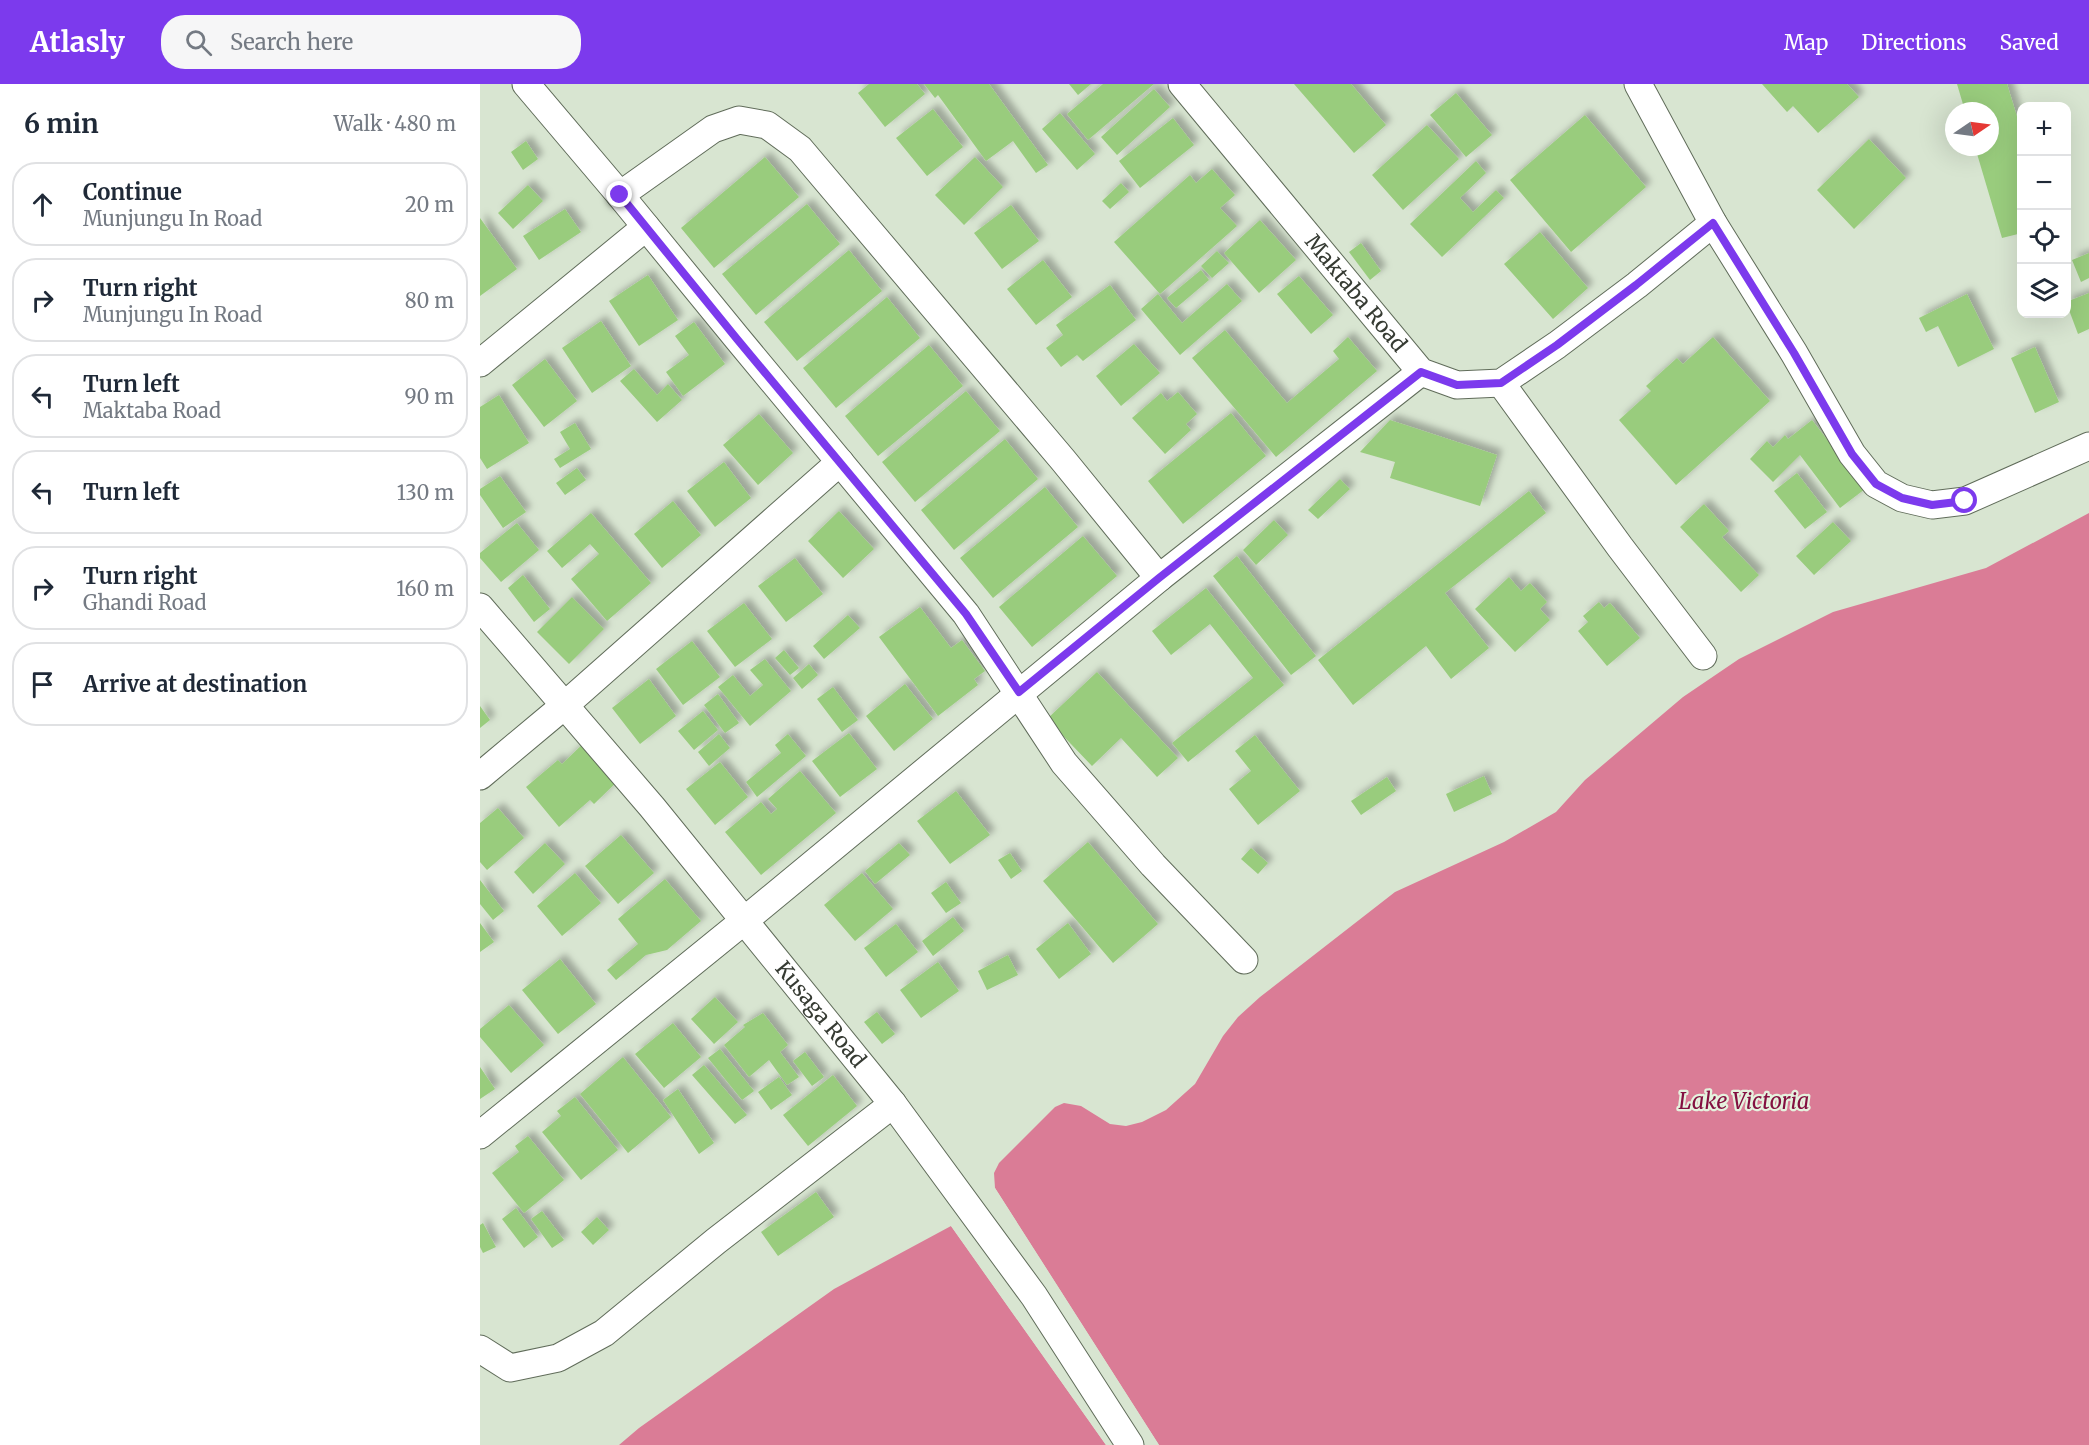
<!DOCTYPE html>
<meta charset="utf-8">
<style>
body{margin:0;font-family:Merriweather,serif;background:#f6f6f7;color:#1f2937}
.controls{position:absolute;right:18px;top:18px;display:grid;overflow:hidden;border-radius:12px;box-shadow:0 6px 24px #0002}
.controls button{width:54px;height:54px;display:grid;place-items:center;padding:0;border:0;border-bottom:2px solid #e0e1e3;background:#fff;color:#1f2937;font:30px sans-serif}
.compass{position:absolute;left:1465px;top:18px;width:54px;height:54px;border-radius:50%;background:#fff;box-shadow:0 6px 24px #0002;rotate:77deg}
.stop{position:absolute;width:18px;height:18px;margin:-14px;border:4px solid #7c3aed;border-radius:50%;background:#fff}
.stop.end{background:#7c3aed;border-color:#fff;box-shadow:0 2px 6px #0008}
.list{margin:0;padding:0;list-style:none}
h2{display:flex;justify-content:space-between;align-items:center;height:78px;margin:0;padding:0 24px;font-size:26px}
h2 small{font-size:20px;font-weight:400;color:#747a83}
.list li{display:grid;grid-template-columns:39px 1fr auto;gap:18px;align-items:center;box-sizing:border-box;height:84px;margin:0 12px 12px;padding:0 12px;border:2px solid #e0e1e3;border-radius:24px}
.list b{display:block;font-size:22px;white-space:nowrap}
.list p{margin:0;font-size:20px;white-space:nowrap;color:#747a83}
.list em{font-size:20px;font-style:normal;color:#747a83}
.icon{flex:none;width:33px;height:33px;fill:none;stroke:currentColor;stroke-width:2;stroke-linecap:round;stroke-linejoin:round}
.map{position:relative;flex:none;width:1609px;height:1361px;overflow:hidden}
header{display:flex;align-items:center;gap:36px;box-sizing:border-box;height:84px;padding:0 30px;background:#7c3aed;color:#fff}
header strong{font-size:28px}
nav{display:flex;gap:33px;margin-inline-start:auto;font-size:21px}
.search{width:420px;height:54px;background:#f6f6f7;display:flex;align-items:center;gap:15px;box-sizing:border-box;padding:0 21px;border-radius:24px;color:#747a83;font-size:22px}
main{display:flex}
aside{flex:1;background:#fff}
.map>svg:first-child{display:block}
.water{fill:#da7c96}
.pier{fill:#d8e5d1}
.building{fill:#99cc7d;filter:url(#shadow)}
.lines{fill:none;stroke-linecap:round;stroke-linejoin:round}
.street-casing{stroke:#606c5a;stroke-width:29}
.street{stroke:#fff;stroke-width:27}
.route{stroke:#7c3aed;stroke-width:8}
.labels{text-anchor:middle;stroke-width:4.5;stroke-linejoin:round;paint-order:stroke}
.street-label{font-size:21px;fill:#363b33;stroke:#e5f2de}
.water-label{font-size:22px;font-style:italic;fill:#831040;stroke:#e5f2de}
</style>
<header>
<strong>Atlasly</strong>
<div class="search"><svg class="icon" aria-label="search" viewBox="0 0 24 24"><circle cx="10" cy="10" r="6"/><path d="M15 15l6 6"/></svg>Search here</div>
<nav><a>Map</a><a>Directions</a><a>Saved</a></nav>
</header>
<main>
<aside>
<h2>6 min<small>Walk · 480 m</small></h2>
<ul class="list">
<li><svg class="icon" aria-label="ahead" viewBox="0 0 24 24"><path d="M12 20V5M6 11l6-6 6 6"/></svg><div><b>Continue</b><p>Munjungu In Road</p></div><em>20 m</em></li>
<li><svg class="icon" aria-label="right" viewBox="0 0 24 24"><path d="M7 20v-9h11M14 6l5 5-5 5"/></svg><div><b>Turn right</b><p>Munjungu In Road</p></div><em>80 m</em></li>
<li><svg class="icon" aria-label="left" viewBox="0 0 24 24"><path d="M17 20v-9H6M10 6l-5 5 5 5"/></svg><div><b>Turn left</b><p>Maktaba Road</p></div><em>90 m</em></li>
<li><svg class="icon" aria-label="left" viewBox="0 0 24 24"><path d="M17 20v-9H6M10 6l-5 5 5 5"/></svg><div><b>Turn left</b></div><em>130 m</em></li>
<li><svg class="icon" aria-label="right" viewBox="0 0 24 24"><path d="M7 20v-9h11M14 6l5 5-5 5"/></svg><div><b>Turn right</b><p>Ghandi Road</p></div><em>160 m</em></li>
<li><svg class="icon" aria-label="arrive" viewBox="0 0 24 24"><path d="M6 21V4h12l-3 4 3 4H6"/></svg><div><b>Arrive at destination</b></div></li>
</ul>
</aside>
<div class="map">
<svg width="1609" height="1361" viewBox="0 0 1609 1361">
<defs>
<filter id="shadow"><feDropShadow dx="5.5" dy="-5.5" stdDeviation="3" flood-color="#0004"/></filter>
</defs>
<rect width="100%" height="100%" fill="#d8e5d1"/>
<!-- water -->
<path class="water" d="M 1609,429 L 1609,1361 L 679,1361 L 515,1104 L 514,1089 L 519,1079 L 575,1023 L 584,1019 L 601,1022 L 630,1040 L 646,1042 L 662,1038 L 686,1026 L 715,1000 L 743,952 L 758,933 L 780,913 L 915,808 L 1024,758 L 1076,728 L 1105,696 L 1203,613 L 1259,575 L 1353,528 L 1506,484 Z
M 471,1142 L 626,1361 L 139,1361 L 159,1344 L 354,1205 Z"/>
<!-- pier -->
<path class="pier" d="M 515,1104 L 679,1361 L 676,1361 L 513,1106 Z
M 473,1140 L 629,1359 L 629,1361 L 626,1361 L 471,1142 Z"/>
<!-- building -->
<path class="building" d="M 389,0 L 437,0 L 445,10 L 405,43 L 378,9 Z
M 444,0 L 509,0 L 568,81 L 556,89 L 533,57 L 506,77 L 458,11 L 455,14 Z
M 589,0 L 611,0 L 598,11 Z
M 623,0 L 674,0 L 608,56 L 587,30 Z
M 814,0 L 871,0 L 906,41 L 874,69 Z
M 1282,0 L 1367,0 L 1379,13 L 1338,49 L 1313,22 L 1307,28 Z
M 1477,0 L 1527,0 L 1542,49 L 1542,149 L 1522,154 L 1495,63 L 1510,63 L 1510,27 L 1485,27 Z
M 674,5 L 690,23 L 637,71 L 621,53 Z
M 976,9 L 1012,51 L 986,73 L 950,31 Z
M 453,25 L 483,63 L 447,92 L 416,54 Z
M 580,29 L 615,70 L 597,86 L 562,45 Z
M 1105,31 L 1166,103 L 1091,168 L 1030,96 Z
M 693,34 L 714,61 L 660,104 L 639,77 Z
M 947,41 L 979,75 L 923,126 L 892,91 Z
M 1389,55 L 1426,94 L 1374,145 L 1337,106 Z
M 46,57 L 58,75 L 43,86 L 31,68 Z
M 285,73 L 319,113 L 234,184 L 201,144 Z
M 495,73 L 523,103 L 484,141 L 455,111 Z
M 996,77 L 1006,89 L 980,114 L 993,128 L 1016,106 L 1024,114 L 962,173 L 930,140 Z
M 732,85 L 755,111 L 740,124 L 757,142 L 680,210 L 634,158 L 710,91 L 716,99 Z
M 641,99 L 649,108 L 630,125 L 622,117 Z
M 48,101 L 63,117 L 33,145 L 18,129 Z
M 327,120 L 360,160 L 276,231 L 242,190 Z
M 531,121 L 559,157 L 522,185 L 494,149 Z
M 85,125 L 101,148 L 59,176 L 43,152 Z
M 0,134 L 37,185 L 0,212 Z
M 780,136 L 816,176 L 779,209 L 744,169 Z
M 1060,148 L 1108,204 L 1073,235 L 1024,180 Z
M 881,159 L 901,187 L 890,196 L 869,168 Z
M 369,166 L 402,207 L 317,277 L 284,238 Z
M 737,167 L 749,179 L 732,194 L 721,182 Z
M 1609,169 L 1609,194 L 1601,198 L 1592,176 Z
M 563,176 L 592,213 L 556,241 L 527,205 Z
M 721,186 L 729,196 L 696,224 L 687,214 Z
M 168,191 L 198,236 L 159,262 L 129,217 Z
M 819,192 L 853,231 L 831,250 L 797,210 Z
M 747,200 L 762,217 L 700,271 L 661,225 L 678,210 L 702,239 Z
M 630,201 L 656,236 L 603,277 L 597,271 L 581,283 L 566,264 L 583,251 L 576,241 Z
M 1609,209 L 1609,245 L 1598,250 L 1586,218 Z
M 1487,210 L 1514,265 L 1478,283 L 1458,242 L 1446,248 L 1439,234 Z
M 407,213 L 440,254 L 356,324 L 323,284 Z
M 121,237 L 151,282 L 112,309 L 82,264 Z
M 214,238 L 245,280 L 203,312 L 186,288 L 209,271 L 195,252 Z
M 745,246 L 807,319 L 859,275 L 853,267 L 868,253 L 897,287 L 796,373 L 712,274 Z
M 1233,253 L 1290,317 L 1196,401 L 1139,336 L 1171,307 L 1166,302 L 1197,274 L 1203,280 Z
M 654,260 L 680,289 L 641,322 L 616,292 Z
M 449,261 L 483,302 L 398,372 L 365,332 Z
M 1555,263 L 1579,318 L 1555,329 L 1531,274 Z
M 65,275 L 97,317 L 64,343 L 32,301 Z
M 154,285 L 177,311 L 188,300 L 202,316 L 177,338 L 140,297 Z
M 486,307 L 520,347 L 435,418 L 402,378 Z
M 698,308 L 717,330 L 706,340 L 711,346 L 685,370 L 652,334 L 681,309 L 687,317 Z
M 19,311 L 49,359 L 7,385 L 0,374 L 0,323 Z
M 751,329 L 786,372 L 703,440 L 668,397 Z
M 279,330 L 313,369 L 278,401 L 243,361 Z
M 910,336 L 1017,371 L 1000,422 L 910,394 L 915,378 L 880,368 Z
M 1332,336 L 1385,405 L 1360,424 L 1320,371 L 1293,398 L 1270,375 L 1287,357 L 1293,363 L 1305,351 L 1308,355 Z
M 95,339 L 111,365 L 80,384 L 74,375 L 90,365 L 80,348 Z
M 525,355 L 558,395 L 474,466 L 441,426 Z
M 244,378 L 271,414 L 235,443 L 207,407 Z
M 97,384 L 106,396 L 85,411 L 76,399 Z
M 1317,389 L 1347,428 L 1325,445 L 1294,407 Z
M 20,392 L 46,428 L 23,444 L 0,411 L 0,405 Z
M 860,395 L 870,405 L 838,435 L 828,426 Z
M 565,403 L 598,443 L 513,514 L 480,474 Z
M 1049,407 L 1066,429 L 965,509 L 1009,564 L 971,595 L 946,562 L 873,621 L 838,576 Z
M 193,417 L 221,451 L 182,484 L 154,450 Z
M 1224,420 L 1249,447 L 1242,453 L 1279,491 L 1261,508 L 1200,443 Z
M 359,427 L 394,465 L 363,494 L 328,457 Z
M 111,429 L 171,499 L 127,537 L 91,495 L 119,470 L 110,460 L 82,484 L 67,467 Z
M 794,436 L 808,451 L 776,481 L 763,466 Z
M 1353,438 L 1371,457 L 1334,491 L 1316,472 Z
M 37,439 L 59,466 L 21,498 L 0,474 L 0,469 Z
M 603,452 L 637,492 L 552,563 L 519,523 Z
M 757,472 L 836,572 L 811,591 L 733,492 Z
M 315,474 L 343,510 L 306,538 L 278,502 Z
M 43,491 L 70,525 L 54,538 L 28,504 Z
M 1029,493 L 1041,507 L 1050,499 L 1067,518 L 1060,525 L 1070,536 L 1035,568 L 995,525 Z
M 726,504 L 804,601 L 708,678 L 692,659 L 773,594 L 730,540 L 691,571 L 672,547 Z
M 92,513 L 124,545 L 89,580 L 57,548 Z
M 1119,518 L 1124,524 L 1130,519 L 1160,554 L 1127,582 L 1098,547 L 1108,538 L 1103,532 Z
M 264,519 L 292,555 L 255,583 L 227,547 Z
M 440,523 L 471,564 L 482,556 L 505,587 L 494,595 L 498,601 L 458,632 L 399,553 Z
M 368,531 L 380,544 L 344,575 L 333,562 Z
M 212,557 L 240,593 L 203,621 L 176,585 Z
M 304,566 L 319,584 L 310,591 L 295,574 Z
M 285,575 L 311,607 L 270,642 L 238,603 L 253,591 L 270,612 L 283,601 L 270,586 Z
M 329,580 L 338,591 L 322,605 L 313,594 Z
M 617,588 L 698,674 L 677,693 L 641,654 L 612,682 L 567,635 Z
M 169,595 L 196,632 L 160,660 L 132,624 Z
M 425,600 L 453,635 L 414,667 L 386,632 Z
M 353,603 L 378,636 L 362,648 L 337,615 Z
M 238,610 L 259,639 L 245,649 L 224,621 Z
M 0,622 L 10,636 L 0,644 Z
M 223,627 L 238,646 L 214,666 L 198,647 Z
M 369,649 L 397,685 L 360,713 L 332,677 Z
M 239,650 L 250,664 L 229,682 L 218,668 Z
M 308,650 L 326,672 L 277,713 L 266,698 L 301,669 L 295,661 Z
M 775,651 L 820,707 L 778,741 L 749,705 L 771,687 L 755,667 Z
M 108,655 L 143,692 L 114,720 L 110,716 L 79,743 L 46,703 L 78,676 L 82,680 Z
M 240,678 L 268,713 L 235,741 L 206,705 Z
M 320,687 L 356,729 L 281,791 L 245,748 L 281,718 L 291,730 L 297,725 L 288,715 Z
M 1004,692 L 1012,710 L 974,728 L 966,710 Z
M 907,693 L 916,707 L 881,731 L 871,717 Z
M 476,707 L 510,751 L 470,780 L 437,737 Z
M 18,724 L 44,754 L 7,786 L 0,778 L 0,739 Z
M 141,751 L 174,789 L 138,820 L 105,782 Z
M 608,758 L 678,840 L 633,879 L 563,797 Z
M 65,759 L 85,780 L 53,810 L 34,788 Z
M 419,759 L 430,771 L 395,800 L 385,787 Z
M 771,764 L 788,779 L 778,790 L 761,775 Z
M 530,769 L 542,787 L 531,795 L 518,776 Z
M 95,789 L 121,819 L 82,852 L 57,822 Z
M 382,789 L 413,825 L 375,857 L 344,821 Z
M 185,795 L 221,837 L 187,866 L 166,871 L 136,896 L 127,886 L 158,860 L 138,835 Z
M 0,796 L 24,827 L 13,836 L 0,820 Z
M 466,798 L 481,819 L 466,829 L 451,809 Z
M 473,833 L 484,847 L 453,872 L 442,857 Z
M 0,839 L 14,858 L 0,868 Z
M 588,839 L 611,870 L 579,895 L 556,865 Z
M 416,840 L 438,868 L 406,893 L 384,864 Z
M 528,871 L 538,891 L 507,906 L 498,887 Z
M 80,875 L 116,920 L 78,950 L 42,906 Z
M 458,878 L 479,907 L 441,934 L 420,906 Z
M 235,913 L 258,938 L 234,960 L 211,935 Z
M 29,921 L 64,961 L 31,989 L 0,953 L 0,945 Z
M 397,928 L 415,950 L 402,960 L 384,938 Z
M 283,929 L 308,961 L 300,968 L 319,993 L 307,1001 L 289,976 L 269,993 L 244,961 L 265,943 L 263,941 Z
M 193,939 L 221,973 L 184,1004 L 155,970 Z
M 240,965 L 274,1007 L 262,1016 L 228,974 Z
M 325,968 L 344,993 L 332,1002 L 313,977 Z
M 143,973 L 191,1033 L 148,1069 L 100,1010 Z
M 224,981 L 267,1031 L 255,1040 L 212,991 Z
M 0,983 L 15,1005 L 0,1015 Z
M 353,991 L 377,1022 L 328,1062 L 303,1031 Z
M 299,993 L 312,1011 L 291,1026 L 278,1008 Z
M 198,1005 L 234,1059 L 219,1070 L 183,1016 Z
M 95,1013 L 138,1066 L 101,1096 L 62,1048 L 81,1032 L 77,1027 Z
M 48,1052 L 84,1096 L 44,1129 L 12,1089 L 39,1068 L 35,1062 Z
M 336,1108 L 354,1133 L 298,1172 L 281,1148 Z
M 36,1124 L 58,1153 L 44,1164 L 22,1135 Z
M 62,1127 L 84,1156 L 72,1164 L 51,1135 Z
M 117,1133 L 129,1146 L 113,1161 L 101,1148 Z
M 3,1139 L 16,1163 L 3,1169 L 0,1163 L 0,1141 Z"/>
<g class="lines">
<!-- street casing -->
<g class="street-casing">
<g id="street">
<path d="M 46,0 L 140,111 L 257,254 L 486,530 L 584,679 L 673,781 L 764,876"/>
<path id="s1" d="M 702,0 L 941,288 L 977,301 L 1021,299 L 1077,261 L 1157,201 L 1233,139"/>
<path d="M 1158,0 L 1233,139 L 1314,269 L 1372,370 L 1396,400 L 1422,414 L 1452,421 L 1485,417 L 1609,362"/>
<path d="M 140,111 L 233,45 L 259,36 L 287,41 L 320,65 L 583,376 L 679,494"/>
<path d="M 0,279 L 166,143"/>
<path d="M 1021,299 L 1140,463 L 1223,572"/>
<path id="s2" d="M 0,523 L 172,723 L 413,1020 L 554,1212 L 650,1361"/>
<path d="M 0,692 L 85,621 L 360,378"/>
<path d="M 0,1051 L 265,836 L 679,494 L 941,288"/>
<path d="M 0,1265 L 30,1284 L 78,1274 L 124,1249 L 236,1157 L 413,1020"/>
</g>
</g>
<!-- street -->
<use href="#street" class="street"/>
</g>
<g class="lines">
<!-- route -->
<path class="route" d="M 140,111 L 257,255 L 486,530 L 539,608 L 679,494 L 941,288 L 977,301 L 1021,299 L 1077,261 L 1156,201 L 1233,139 L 1314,269 L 1372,370 L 1396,400 L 1422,414 L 1452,421 L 1485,417"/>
</g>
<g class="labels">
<!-- street labels -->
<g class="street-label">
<text dy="7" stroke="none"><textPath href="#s1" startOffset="272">Maktaba Road</textPath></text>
<text dy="7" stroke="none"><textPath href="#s2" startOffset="531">Kusaga Road</textPath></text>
</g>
<!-- water labels -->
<g class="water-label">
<text x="1264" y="1025">Lake Victoria</text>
</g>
</g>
</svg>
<div class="controls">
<button>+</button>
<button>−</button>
<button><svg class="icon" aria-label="locate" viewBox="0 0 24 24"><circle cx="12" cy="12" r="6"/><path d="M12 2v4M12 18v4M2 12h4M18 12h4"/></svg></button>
<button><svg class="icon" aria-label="layers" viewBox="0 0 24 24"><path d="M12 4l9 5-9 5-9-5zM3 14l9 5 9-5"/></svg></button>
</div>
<svg class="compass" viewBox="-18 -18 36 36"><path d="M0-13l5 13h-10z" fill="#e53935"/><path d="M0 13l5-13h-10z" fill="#747a83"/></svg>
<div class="stop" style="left:1485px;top:417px"></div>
<div class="stop end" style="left:140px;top:111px"></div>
</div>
</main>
